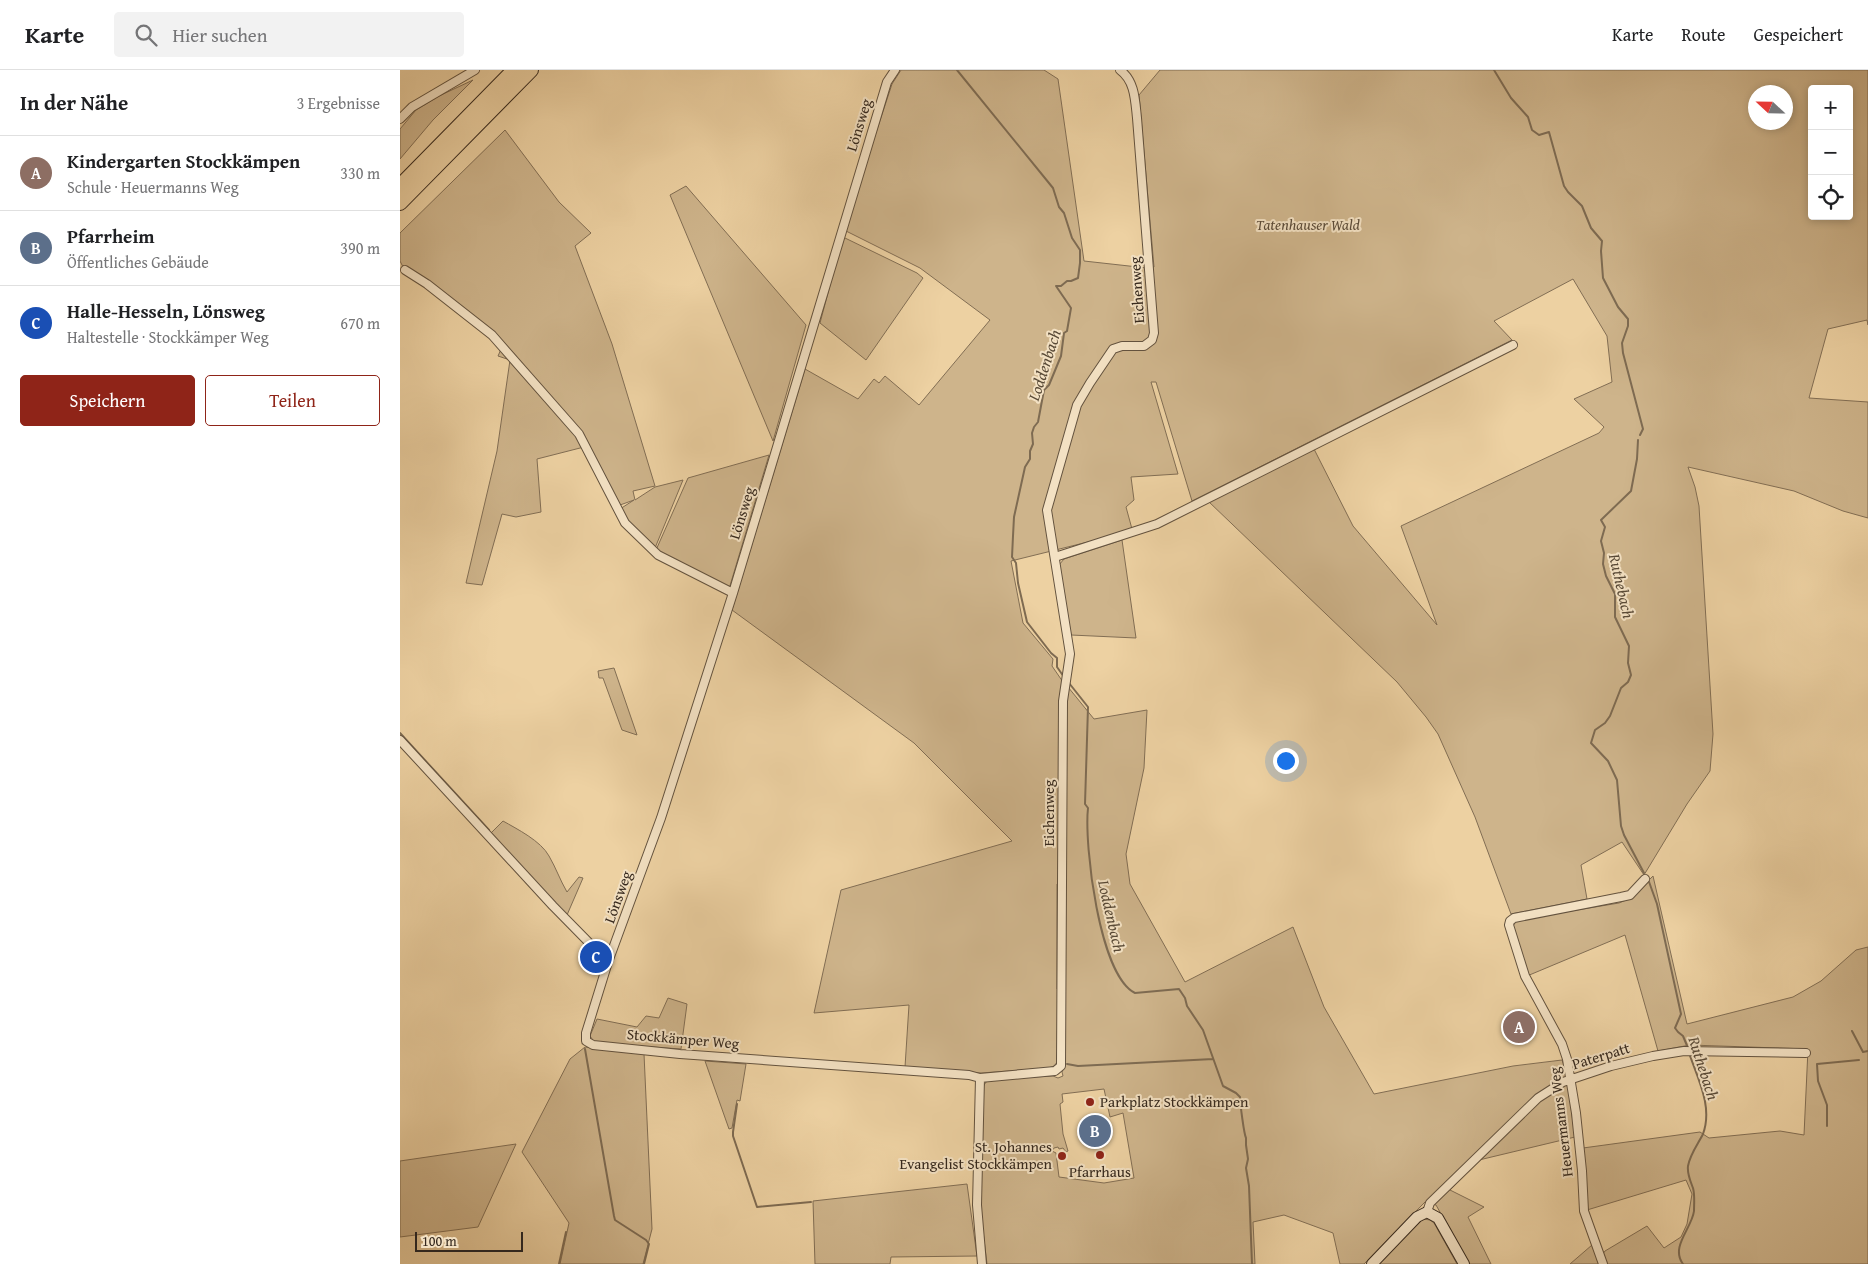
<!DOCTYPE html>
<html lang="de">
<meta charset="utf-8">
<style>
body{margin:0;font-family:"Gentium Book Plus",serif;background:#f2f2f2;color:#202124}
.controls{position:absolute;right:15px;top:15px;display:grid;overflow:hidden;border-radius:5px;box-shadow:0 2px 8px #0003}
.controls button{width:45px;height:45px;display:grid;place-items:center;padding:0;border:0;border-bottom:1px solid #e0e0e0;background:#fff;color:#202124;font:25px sans-serif}
.compass{position:absolute;left:1348px;top:15px;width:45px;height:45px;border-radius:50%;background:#fff;box-shadow:0 2px 8px #0003;rotate:292deg}
.scale{position:absolute;left:15px;bottom:12px;width:108px;box-sizing:border-box;padding-left:5px;border:2px solid #35281d;border-top:0;font-size:14px;line-height:18px;white-space:nowrap;color:#35281d;-webkit-text-stroke:4px #f3e1c3;paint-order:stroke}
.you{position:absolute;left:885px;top:690px;width:18px;height:18px;margin:-12px;border:4px solid #fff;border-radius:50%;background:#1a73e8;box-shadow:0 0 0 8px #1a73e833}
.badge{display:grid;place-items:center;width:32px;height:32px;border-radius:50%;background:#8f2418;color:#fff;font-size:16px;font-weight:700}
.pin{position:absolute;translate:-50% -50%;border:2px solid #fff;box-shadow:0 1px 5px #0006}
.list{margin:0;padding:0;list-style:none}
h2{display:flex;justify-content:space-between;align-items:center;height:65px;margin:0;padding:0 20px;font-size:21px}
h2 small{font-size:16px;font-weight:400;color:#757577}
.list li{display:grid;grid-template-columns:32px 1fr auto;gap:15px;align-items:center;box-sizing:border-box;height:75px;padding:0 20px;border-top:1px solid #e0e0e0}
.list b{display:block;font-size:19px;white-space:nowrap}
.list p{margin:0;font-size:16px;white-space:nowrap;color:#757577}
.list em{font-size:16px;font-style:normal;color:#757577}
.actions{display:flex;gap:10px;padding:15px 20px}
.actions a{flex:1;padding:11px 0;border:1px solid #8f2418;border-radius:5px;text-align:center;font-size:18px;color:#8f2418}
.actions .main{background:#8f2418;color:#fff}
.icon{flex:none;width:28px;height:28px;fill:none;stroke:currentColor;stroke-width:2;stroke-linecap:round;stroke-linejoin:round}
.map{position:relative;flex:none;width:1468px;height:1194px;overflow:hidden}
header{display:flex;align-items:center;gap:30px;box-sizing:border-box;height:70px;padding:0 25px;background:#fff;border-bottom:1px solid #e0e0e0}
header strong{font-size:24px}
nav{display:flex;gap:28px;margin-inline-start:auto;font-size:18px}
.search{width:350px;height:45px;background:#f2f2f2;display:flex;align-items:center;gap:12px;box-sizing:border-box;padding:0 18px;border-radius:5px;color:#757577;font-size:19px}
main{display:flex}
aside{flex:1;background:#fff}
.map>svg:first-child{display:block}
.green{fill:#ceb48b;stroke:#826e54;fill-rule:evenodd}
.lines{fill:none;stroke-linecap:round;stroke-linejoin:round}
.stream{stroke:#7e6b52;stroke-width:2}
.street-casing{stroke:#63523e;stroke-width:10}
.secondary-casing{stroke:#35281d;stroke-width:12}
.highway-casing{stroke:#35281d;stroke-width:16}
.street{stroke:#f3e1c3;stroke-width:8}
.secondary{stroke:#f3e1c3;stroke-width:10}
.highway{stroke:#edd1a2;stroke-width:14}
.poi-dot{fill:#8f2418;stroke:#f3e1c3;stroke-width:2}
.labels{text-anchor:middle;stroke-width:4;stroke-linejoin:round;paint-order:stroke}
.street-label{font-size:15px;fill:#35281d;stroke:#f3e1c3}
.park-label{font-size:15px;font-style:italic;fill:#5b4b38;stroke:#f3e1c3}
.poi-label{font-size:15px;fill:#35281d;stroke:#f3e1c3;text-anchor:start}
.water-label{font-size:16px;font-style:italic;fill:#594a37;stroke:#f3e1c3}
</style>
<header>
<strong>Karte</strong>
<div class="search"><svg class="icon" aria-label="search" viewBox="0 0 24 24"><circle cx="10" cy="10" r="6"/><path d="M15 15l6 6"/></svg>Hier suchen</div>
<nav><a>Karte</a><a>Route</a><a>Gespeichert</a></nav>
</header>
<main>
<aside>
<h2>In der Nähe<small>3 Ergebnisse</small></h2>
<ul class="list">
<li><span class="badge" style="background:#8d6e63">A</span><div><b>Kindergarten Stockkämpen</b><p>Schule · Heuermanns Weg</p></div><em>330 m</em></li>
<li><span class="badge" style="background:#5c6f8a">B</span><div><b>Pfarrheim</b><p>Öffentliches Gebäude</p></div><em>390 m</em></li>
<li><span class="badge" style="background:#1a4fb4">C</span><div><b>Halle-Hesseln, Lönsweg</b><p>Haltestelle · Stockkämper Weg</p></div><em>670 m</em></li>
</ul>
<div class="actions"><a class="main">Speichern</a><a>Teilen</a></div>
</aside>
<div class="map">
<svg width="1468" height="1194" viewBox="0 0 1468 1194">
<rect width="100%" height="100%" fill="#edd1a2"/>
<filter id="stains"><feTurbulence type="fractalNoise" baseFrequency=".004" numOctaves="4"/><feColorMatrix values="0 0 0 0 .2 0 0 0 0 .09 0 0 0 0 .02 0 0 0 .5 -.17"/></filter>
<radialGradient id="worn" r=".72"><stop offset=".6" stop-color="#630" stop-opacity="0"/><stop offset="1" stop-color="#630" stop-opacity=".3"/></radialGradient>
<!-- green -->
<path class="green" d="M 501,0 L 644,0 L 658,9 L 684,191 L 747,198 L 754,197 L 739,25 L 760,0 L 1468,0 L 1468,255 L 1467,250 L 1428,259 L 1409,328 L 1468,332 L 1468,448 L 1443,441 L 1394,421 L 1288,397 L 1295,417 L 1299,436 L 1313,664 L 1310,701 L 1287,734 L 1244,805 L 1222,772 L 1181,795 L 1187,829 L 1111,844 L 1075,747 L 1038,664 L 1026,647 L 997,612 L 808,431 L 914,379 L 953,456 L 1037,555 L 1001,456 L 1199,363 L 1204,357 L 1174,329 L 1212,312 L 1207,266 L 1173,209 L 1094,251 L 1112,270 L 792,431 L 756,312 L 751,312 L 778,404 L 731,407 L 734,430 L 726,437 L 732,459 L 700,469 L 611,491 L 623,553 L 653,589 L 652,596 L 663,612 L 659,637 L 661,813 L 657,814 L 657,919 L 660,919 L 658,991 L 654,996 L 649,998 L 581,1003 L 505,997 L 509,935 L 414,943 L 441,820 L 612,771 L 514,673 L 332,540 L 405,299 L 458,329 L 474,309 L 479,313 L 485,306 L 519,335 L 590,250 L 520,198 L 444,160 L 492,14 ZM 1412,19 L 1449,19 L 1449,146 L 1412,146 ZM 1356,22 L 1386,22 L 1386,52 L 1356,52 Z
M 73,10 L 33,50 L 0,89 L 0,59 L 16,40 L 39,26 Z
M 105,60 L 159,132 L 191,163 L 175,176 L 212,274 L 255,416 L 233,421 L 235,430 L 255,417 L 283,410 L 255,478 L 227,452 L 220,439 L 234,430 L 220,435 L 190,377 L 184,377 L 137,389 L 141,442 L 116,447 L 102,444 L 82,515 L 66,513 L 97,381 L 110,290 L 98,286 L 102,277 L 93,264 L 4,199 L 0,191 L 0,163 Z
M 286,116 L 406,255 L 373,371 L 270,125 Z
M 445,168 L 517,203 L 523,208 L 466,290 L 420,253 L 442,170 Z
M 369,385 L 329,519 L 256,480 L 288,408 Z
M 722,470 L 736,568 L 671,565 L 659,495 L 664,489 Z
M 214,598 L 237,665 L 222,660 L 203,608 L 199,608 L 198,601 Z
M 668,617 L 694,649 L 747,640 L 744,698 L 726,784 L 730,814 L 785,912 L 893,857 L 924,937 L 974,1024 L 1113,996 L 1162,990 L 1167,1004 L 1165,1008 L 1168,1015 L 1175,1067 L 1079,1090 L 1050,1120 L 1084,1137 L 1068,1147 L 1091,1194 L 1069,1194 L 1036,1135 L 1025,1132 L 964,1194 L 940,1194 L 933,1163 L 884,1145 L 853,1152 L 855,1194 L 587,1194 L 580,1137 L 583,1017 L 586,1012 L 592,1009 L 653,1006 L 658,1008 L 663,1006 L 662,1002 L 665,994 L 666,632 ZM 704,1019 L 710,1047 L 723,1043 L 734,1108 L 704,1113 L 659,1107 L 656,1083 L 652,1081 L 654,1078 L 658,1077 L 659,1079 L 663,1078 L 666,1082 L 668,1081 L 663,1064 L 660,1034 L 663,1032 L 662,1024 Z
M 103,751 C 117,759 141,771 149,786 C 156,798 160,810 167,822 L 179,807 L 183,808 L 167,845 L 90,764 Z
M 1253,806 L 1287,954 L 1393,927 L 1421,911 L 1456,880 L 1468,877 L 1468,1194 L 1206,1194 L 1202,1185 L 1205,1181 L 1247,1156 L 1264,1178 L 1281,1167 L 1287,1154 L 1292,1124 L 1286,1110 L 1187,1140 L 1183,1078 L 1300,1062 L 1309,1068 L 1380,1061 L 1404,1065 L 1408,979 L 1290,975 L 1258,981 L 1225,865 L 1127,906 L 1113,856 L 1117,850 L 1219,833 L 1231,828 Z
M 268,928 L 287,934 L 281,979 L 195,973 L 190,966 L 197,949 L 237,957 L 246,946 L 259,948 Z
M 185,977 L 244,984 L 252,1159 L 243,1194 L 160,1194 L 169,1153 L 122,1082 L 170,989 Z
M 305,991 L 346,994 L 340,1031 L 337,1030 L 332,1058 L 329,1059 Z
M 116,1074 L 78,1157 L 0,1167 L 0,1091 Z
M 567,1114 L 577,1186 L 491,1187 L 490,1194 L 415,1194 L 413,1131 Z
M 1023,1149 L 1030,1150 L 1034,1153 L 1057,1194 L 978,1194 Z
M 1192,1175 L 1200,1194 L 1170,1194 Z"/>
<g class="lines">
<!-- stream -->
<path class="stream" d="M 557,0 L 653,118 L 659,137 L 664,143 L 672,168 L 680,180 L 680,193 L 678,208 L 671,211 L 667,211 L 661,216 L 656,216 L 671,238 L 667,261 L 664,263 L 661,286 L 649,315 L 644,320 L 638,352 L 634,357 L 632,363 L 633,374 L 630,381 L 630,389 L 625,397 L 614,447 L 613,466 L 612,487 L 616,493 L 618,513 L 627,552 L 651,583 L 657,588 L 657,597 L 664,607
M 1094,0 L 1111,28 L 1128,47 L 1132,60 L 1139,65 L 1149,62 L 1164,116 L 1168,122 L 1182,136 L 1191,158 L 1202,171 L 1201,181 L 1203,208 L 1218,237 L 1228,249 L 1228,256 L 1222,273 L 1223,283 L 1243,359 L 1240,365
M 1238,370 L 1237,389 L 1231,421 L 1201,450 L 1205,457 L 1201,471 L 1204,483 L 1203,494 L 1206,506 L 1215,524 L 1215,547 L 1229,576 L 1228,593 L 1231,605 L 1228,612 L 1221,618 L 1210,646 L 1205,653 L 1195,660 L 1191,673 L 1208,691 L 1217,710 L 1221,756 L 1224,765 L 1244,803
M 669,613 L 688,637 L 685,734 L 688,738 C 684,774 699,905 735,923 L 779,919 L 785,928 L 787,936 L 803,960 L 823,1016 L 836,1023 L 840,1027 C 840,1033 844,1064 846,1068 L 846,1075 L 848,1089 L 846,1098 L 849,1116 L 852,1194
M 0,663 L 89,760
M 1248,809 L 1257,834 L 1281,944 L 1275,958 L 1278,962 L 1283,966 L 1288,978
M 1452,961 L 1463,982 L 1468,981
M 185,979 L 214,1146 L 215,1150 L 246,1170 L 249,1174 L 244,1194
M 657,989 L 658,984
M 667,994 L 678,996 L 813,989
M 337,1034 L 333,1062 L 333,1066 L 357,1137 L 411,1132
M 1427,1056 L 1427,1035 L 1418,1011 L 1417,994 L 1459,990
M 159,1194 L 166,1162
M 1283,1194 C 1270,1177 1292,1158 1294,1141 C 1294,1134 1295,1125 1293,1118 C 1290,1110 1287,1104 1288,1096 C 1290,1084 1298,1074 1303,1064 C 1313,1037 1298,1009 1289,983"/>
<!-- street casing -->
<g class="street-casing">
<path id="street" d="M 495,0 L 487,12 L 333,523 L 261,748 L 208,892 L 186,963 L 186,971 L 193,975 L 280,984 L 569,1005 L 580,1008 L 655,1001 L 661,996 L 663,631 L 670,584 L 647,440 L 677,335 L 690,313 L 713,279 L 722,276 L 744,276 L 752,270 L 754,263 L 737,48 C 735,30 735,11 720,0
M 0,49 L 12,37 L 75,0
M 5,200 L 27,214 L 92,265 L 179,364 L 225,453 L 258,485 L 333,523
M 655,487 L 757,454 L 1113,275
M 0,670 L 153,836 L 208,892
M 580,1008 L 577,1135 L 582,1194
M 1027,1142 L 1030,1133 L 1138,1028 L 1163,1012 L 1211,996 L 1253,986 L 1284,981 L 1406,983
M 1203,1194 L 1184,1141 L 1182,1101 L 1176,1043 L 1167,989 L 1162,974 L 1125,906 L 1109,855 L 1110,851 L 1114,848 L 1221,827 L 1230,825 L 1245,809"/>
</g>
<!-- secondary casing -->
<g class="secondary-casing">
<path id="secondary" d="M 972,1194 L 1017,1147 L 1027,1142 L 1038,1148 L 1064,1194"/>
</g>
<!-- highway casing -->
<g class="highway-casing">
<path id="highway" d="M 0,116 L 114,0
M 0,133 L 131,0"/>
</g>
<!-- street -->
<use href="#street" class="street"/>
<!-- secondary -->
<use href="#secondary" class="secondary"/>
<!-- highway -->
<use href="#highway" class="highway"/>
</g>
<!-- markers -->
<g class="poi-dot">
<circle cx="690" cy="1032" r="5"/>
<circle cx="700" cy="1085" r="5"/>
<circle cx="662" cy="1086" r="5"/>
</g>
<g class="labels">
<!-- street labels -->
<g class="street-label">
<text transform="translate(459 55) rotate(-73)" y="5">Lönsweg</text>
<text transform="translate(737 220) rotate(-94)" y="5">Eichenweg</text>
<text transform="translate(342 443) rotate(-73)" y="5">Lönsweg</text>
<text transform="translate(649 743) rotate(-90)" y="5">Eichenweg</text>
<text transform="translate(218 827) rotate(-70)" y="5">Lönsweg</text>
<text transform="translate(283 969) rotate(5)" y="5">Stockkämper Weg</text>
<text transform="translate(1201 986) rotate(-17)" y="5">Paterpatt</text>
<text transform="translate(1161 1052) rotate(-97)" y="5">Heuermanns Weg</text>
</g>
<!-- park labels -->
<g class="park-label">
<text x="908" y="160">Tatenhauser Wald</text>
</g>
<!-- poi labels -->
<g class="poi-label">
<text x="700" y="1037">Parkplatz Stockkämpen</text>
<text x="652" y="1082" text-anchor="end">St. Johannes<tspan x="652" dy="17">Evangelist Stockkämpen</tspan></text>
<text x="700" y="1107" text-anchor="middle">Pfarrhaus</text>
</g>
<!-- water labels -->
<g class="water-label">
<text transform="translate(644 295) rotate(-72)" y="6">Loddenbach</text>
<text transform="translate(1222 516) rotate(77)" y="6">Ruthebach</text>
<text transform="translate(712 846) rotate(77)" y="6">Loddenbach</text>
<text transform="translate(1304 998) rotate(72)" y="6">Ruthebach</text>
</g>
</g>
<rect width="100%" height="100%" filter="url(#stains)"/>
<rect width="100%" height="100%" fill="url(#worn)"/>
</svg>
<div class="controls">
<button>+</button>
<button>−</button>
<button><svg class="icon" aria-label="locate" viewBox="0 0 24 24"><circle cx="12" cy="12" r="6"/><path d="M12 2v4M12 18v4M2 12h4M18 12h4"/></svg></button>
</div>
<svg class="compass" viewBox="-18 -18 36 36"><path d="M0-13l5 13h-10z" fill="#e53935"/><path d="M0 13l5-13h-10z" fill="#757577"/></svg>
<div class="scale">100 m</div>
<div class="you"></div>
<div class="pin badge" style="left:1119px;top:957px;background:#8d6e63">A</div>
<div class="pin badge" style="left:695px;top:1061px;background:#5c6f8a">B</div>
<div class="pin badge" style="left:196px;top:887px;background:#1a4fb4">C</div>
</div>
</main>
